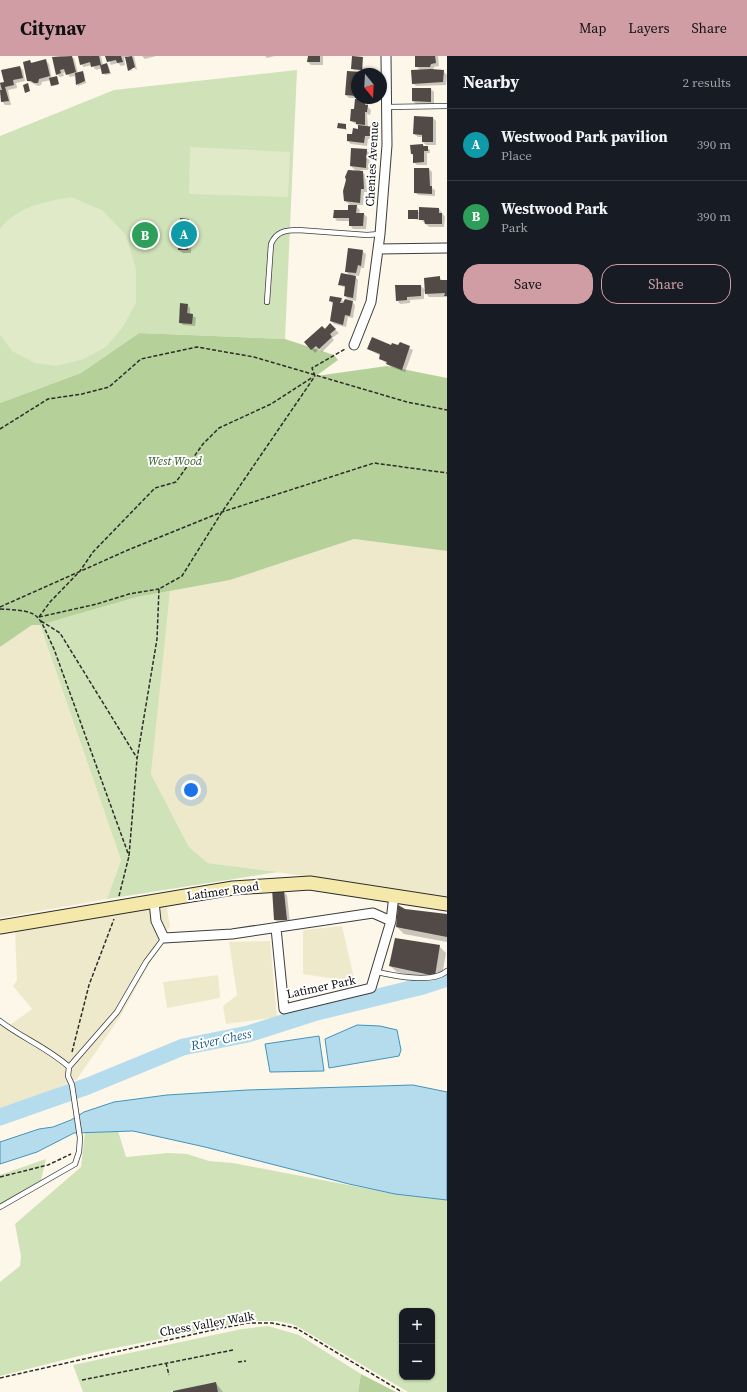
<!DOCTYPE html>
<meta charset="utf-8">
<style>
body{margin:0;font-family:"Source Serif 4",serif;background:#242831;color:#f1f3f6}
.controls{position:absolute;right:12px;bottom:12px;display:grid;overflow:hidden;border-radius:8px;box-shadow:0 1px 3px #0004}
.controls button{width:36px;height:36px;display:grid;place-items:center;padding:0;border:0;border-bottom:1px solid #363941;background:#171b24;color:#f1f3f6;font:20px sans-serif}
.compass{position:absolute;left:351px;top:12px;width:36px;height:36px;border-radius:50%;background:#171b24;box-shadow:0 1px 3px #0004;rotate:162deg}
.you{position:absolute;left:191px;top:734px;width:14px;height:14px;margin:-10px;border:3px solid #fff;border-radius:50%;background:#1a73e8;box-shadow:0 0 0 6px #1a73e833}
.badge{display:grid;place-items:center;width:26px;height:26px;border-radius:50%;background:#d09da5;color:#fff;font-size:13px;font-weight:700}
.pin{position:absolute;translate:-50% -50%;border:2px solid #fff;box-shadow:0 1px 4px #0006}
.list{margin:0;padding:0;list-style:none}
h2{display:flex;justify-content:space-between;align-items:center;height:52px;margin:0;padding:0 16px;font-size:17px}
h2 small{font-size:13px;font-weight:400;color:#9ea1a6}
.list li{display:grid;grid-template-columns:26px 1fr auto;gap:12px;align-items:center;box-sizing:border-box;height:72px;padding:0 16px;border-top:1px solid #363941}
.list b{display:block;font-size:15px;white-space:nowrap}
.list p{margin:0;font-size:13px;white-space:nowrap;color:#9ea1a6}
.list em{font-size:13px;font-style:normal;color:#9ea1a6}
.actions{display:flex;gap:8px;padding:12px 16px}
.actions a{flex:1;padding:9px 0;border:1px solid #d09da5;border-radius:16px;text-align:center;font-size:14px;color:#d09da5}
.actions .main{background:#d09da5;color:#111}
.map{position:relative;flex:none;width:447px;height:1336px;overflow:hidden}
header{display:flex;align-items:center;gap:24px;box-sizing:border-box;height:56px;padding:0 20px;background:#d09da5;color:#111}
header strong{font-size:19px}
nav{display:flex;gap:22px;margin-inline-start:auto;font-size:14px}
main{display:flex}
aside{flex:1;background:#171b24}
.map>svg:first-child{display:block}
.farmland{fill:#efe9cc}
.green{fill:#d0e2b8;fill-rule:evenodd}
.forest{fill:#b5d099}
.pitch{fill:#e0eac8}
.water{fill:#b4dced;stroke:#4493bb}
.shadow{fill:#0003}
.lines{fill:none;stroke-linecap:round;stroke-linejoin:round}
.river{stroke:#b4dced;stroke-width:17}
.building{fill:#514a47}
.lane-casing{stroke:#3d3d3d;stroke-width:6}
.street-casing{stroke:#3d3d3d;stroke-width:11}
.secondary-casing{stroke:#2c2c2c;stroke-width:15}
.path{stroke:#2c2c2c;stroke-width:1.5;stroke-dasharray:4 2;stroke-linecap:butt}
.lane{stroke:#fff;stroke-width:4.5}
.street{stroke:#fff;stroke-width:9}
.secondary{stroke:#f5e8ab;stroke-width:13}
.labels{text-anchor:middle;stroke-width:4;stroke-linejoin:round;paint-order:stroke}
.street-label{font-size:12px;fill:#0a0a0a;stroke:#fff}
.park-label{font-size:12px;font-style:italic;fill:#325823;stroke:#fff}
.water-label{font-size:13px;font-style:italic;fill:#24648a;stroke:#fff}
</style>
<header>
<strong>Citynav</strong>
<nav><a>Map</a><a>Layers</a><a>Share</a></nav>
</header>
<main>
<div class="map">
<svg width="447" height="1336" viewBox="0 0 447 1336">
<rect width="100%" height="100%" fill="#fcf7e9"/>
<!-- farmland -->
<path class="farmland" d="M 354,483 L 447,495 L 447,842 L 373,829 L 208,807 L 189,791 L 151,718 L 156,645 L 170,535 L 230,524 Z
M 32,569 L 40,569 L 121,804 L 107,843 L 0,862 L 0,591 Z
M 166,848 L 170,870 L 120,961 L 77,1023 L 13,1052 L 0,1056 L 0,963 L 10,969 L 32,953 L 13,930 L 17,924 L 15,875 Z
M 342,870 L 355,926 L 303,918 L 303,874 Z
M 270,885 L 277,961 L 226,968 L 223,950 L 237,939 L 229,886 Z
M 218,919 L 220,942 L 167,952 L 163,926 Z"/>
<!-- green -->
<path class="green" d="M 297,14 L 285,283 L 139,277 L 81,317 L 0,347 L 0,80 L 114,34 Z
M 170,535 L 151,718 L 189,791 L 208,807 L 278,816 L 107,843 L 121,804 L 40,569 L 137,541 Z
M 118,1075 L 126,1101 L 168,1097 L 187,1098 L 209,1105 L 233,1107 L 395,1138 L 447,1144 L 447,1336 L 408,1336 L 300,1272 L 292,1268 L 277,1265 L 250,1265 L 95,1296 L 0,1320 L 0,1226 L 20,1210 L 21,1200 L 15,1168 L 81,1111 L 85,1076 ZM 402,1255 L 432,1255 L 432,1321 L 402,1321 Z
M 46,1103 L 41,1124 L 0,1148 L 0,1119 Z
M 268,1270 L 299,1279 L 361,1318 L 358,1336 L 218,1336 L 216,1326 L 169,1336 L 83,1336 L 73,1309 L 242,1273 Z"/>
<!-- forest -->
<path class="forest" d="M 139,277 L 285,283 L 334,299 L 338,304 L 316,320 L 387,310 L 447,322 L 447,495 L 354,483 L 230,524 L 137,541 L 40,569 L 32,569 L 0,591 L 0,347 L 81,317 Z
M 361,1318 L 396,1336 L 358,1336 Z"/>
<!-- pitch -->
<path class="pitch" d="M 190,91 L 290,96 L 288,141 L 189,138 Z
M 71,141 L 102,154 L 126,179 L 136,213 L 136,247 L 123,271 L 106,291 L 84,303 L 56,310 L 35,307 L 12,295 L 0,279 L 0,173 C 17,150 45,146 71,141 Z"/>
<!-- water -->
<path class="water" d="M 357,969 L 380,970 L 397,974 L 401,994 L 399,1000 L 329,1012 L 325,983 Z
M 319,980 L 324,1015 L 270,1016 L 265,988 Z
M 413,1029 L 447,1036 L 447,1144 L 395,1138 L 349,1128 L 205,1091 L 133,1075 L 74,1077 L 37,1096 L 0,1108 L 0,1086 L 39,1073 L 53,1071 L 71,1064 L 84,1056 L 114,1046 L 167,1039 L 247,1034 Z"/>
<!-- shadow -->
<path class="shadow" d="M 61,0 L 74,2 L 78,17 L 84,17 L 86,27 L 78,30 L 76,20 L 70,21 L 66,16 L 63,17 L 64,20 L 60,21 L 57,18 L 53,1 Z
M 79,0 L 101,0 L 103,9 L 108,9 L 111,18 L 105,19 L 102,12 L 96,14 L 92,9 L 84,11 L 81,8 Z
M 107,0 L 127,0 L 127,2 L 134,0 L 137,14 L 131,10 L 132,15 L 129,14 L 126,2 L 124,2 L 125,9 L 121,10 L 118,7 L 111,9 Z
M 142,0 L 156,0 L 145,3 Z
M 265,0 L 275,0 L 267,2 Z
M 309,0 L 323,0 L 323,9 L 311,9 L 308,6 Z
M 416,0 L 438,0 L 439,10 L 434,11 L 433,15 L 443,15 L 447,19 L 446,29 L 416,30 L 413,27 L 421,15 L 416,10 Z
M 362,2 L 363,14 L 354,14 L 352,12 Z
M 45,4 L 49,8 L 52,23 L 56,22 L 58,29 L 53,30 L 51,24 L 42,26 L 41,29 L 38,30 L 28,25 L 30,5 L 33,8 Z
M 20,11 L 23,14 L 25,25 L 16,27 L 17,32 L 8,34 L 11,49 L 5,49 L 2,45 L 0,37 L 0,26 L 5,27 Z
M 348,16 L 362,18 L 357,18 L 357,42 L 364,42 L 364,45 L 368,48 L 368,51 L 371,54 L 370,59 L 367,58 L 368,72 L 373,72 L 376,75 L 376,83 L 368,83 L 367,90 L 351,88 L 348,85 L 359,74 L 359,70 L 351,65 L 355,54 L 356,42 L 349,42 L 346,39 Z
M 431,33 L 434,36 L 434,49 L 416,48 L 413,45 Z
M 433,62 L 436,65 L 436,89 L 426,89 L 423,86 L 423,81 L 418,81 L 414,78 Z
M 345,69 L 347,74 L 338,72 Z
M 423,89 L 430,94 L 430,97 L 427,97 L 427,109 L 417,109 L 414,106 L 414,100 L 412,98 Z
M 366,94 L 370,97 L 369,114 L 360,114 L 365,119 L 367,136 L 364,136 L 363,149 L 355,149 L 360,154 L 359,158 L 364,158 L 367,161 L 366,173 L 353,173 L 350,169 L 350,165 L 337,165 L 334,161 L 349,155 L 349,148 L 345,145 L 356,115 L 351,110 Z
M 429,113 L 432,116 L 432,132 L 435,134 L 435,140 L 418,139 L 415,136 Z
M 439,153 L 445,161 L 444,171 L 429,171 L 419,162 L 419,164 L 409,162 L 418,155 L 420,158 Z
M 189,164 L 192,167 L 191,197 L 183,197 L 179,194 Z
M 362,195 L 366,198 L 364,212 L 361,212 L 359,220 L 354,219 L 358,224 L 356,245 L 348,243 L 345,240 L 346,232 L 339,229 L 350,220 L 346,215 Z
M 439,221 L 442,224 L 447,225 L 447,241 L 429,241 L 424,235 L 424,243 L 410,244 L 410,247 L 400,248 L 397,244 L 421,230 L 426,235 Z
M 341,243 L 345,247 L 352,246 L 355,249 L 353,262 L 348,261 L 346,271 L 334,268 L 331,265 L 334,249 L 330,245 Z
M 187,249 L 190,252 L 190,258 L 196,262 L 195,270 L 183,269 L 180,266 Z
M 330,269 L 339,277 L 332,282 L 334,284 L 322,296 L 319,293 L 315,297 L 305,286 Z
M 400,288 L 413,294 L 405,316 L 391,311 L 380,302 L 381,300 L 368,293 L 399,290 Z
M 284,836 L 287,839 L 290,867 L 278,867 L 275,864 Z
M 405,854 L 447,859 L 447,886 L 404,878 L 397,871 Z
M 439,890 L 446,897 L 441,926 L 397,916 L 390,910 Z
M 216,1327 L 223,1336 L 174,1336 Z"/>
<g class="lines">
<!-- river -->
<path class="river" d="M 0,1061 L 88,1030 L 183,991 L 248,978 L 317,956 L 423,930 L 447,922"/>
</g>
<!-- building -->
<path class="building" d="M 72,0 L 76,16 L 66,19 L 64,13 L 60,14 L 61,17 L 56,19 L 52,1 Z
M 78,0 L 99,0 L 101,9 L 107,7 L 110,17 L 102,18 L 100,9 L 91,11 L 90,6 L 80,9 Z
M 105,0 L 121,0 L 123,6 L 117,7 L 116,4 L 107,6 Z
M 132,0 L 135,11 L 128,15 L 125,1 Z
M 308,0 L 320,0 L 320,6 L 307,6 Z
M 352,0 L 363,1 L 362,14 L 351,13 Z
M 415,0 L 435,0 L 436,7 L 431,8 L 430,11 L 415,11 Z
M 46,3 L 50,20 L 39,23 L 38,27 L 34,27 L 31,25 L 27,25 L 23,6 L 30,4 L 31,7 Z
M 20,10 L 23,22 L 13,24 L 14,29 L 5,31 L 9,45 L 1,46 L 0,34 L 2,34 L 0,27 L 4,26 L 1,14 Z
M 431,13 L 444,14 L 443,26 L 412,28 L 411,14 Z
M 83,15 L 85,25 L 76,29 L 75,17 Z
M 347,15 L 362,16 L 362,18 L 357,18 L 357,40 L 345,39 Z
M 57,20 L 59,28 L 51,30 L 49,22 Z
M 28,27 L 30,35 L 25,37 L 23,29 Z
M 412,32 L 431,32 L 431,46 L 412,45 Z
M 355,43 L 366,44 L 365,49 L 368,49 L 367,56 L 365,56 L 365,69 L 356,68 L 356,66 L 350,65 L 351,53 L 354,53 Z
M 414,60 L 433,61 L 433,86 L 422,86 L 422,79 L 413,78 Z
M 338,67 L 346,68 L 346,73 L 337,72 Z
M 358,69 L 374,71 L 373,80 L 365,80 L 364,87 L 347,85 L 347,78 L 352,78 L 353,72 L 358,73 Z
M 423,88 L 423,90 L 428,90 L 428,95 L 424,95 L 424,106 L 413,107 L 413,98 L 411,98 L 410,89 Z
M 351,92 L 367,93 L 366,112 L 350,110 Z
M 414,112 L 429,112 L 430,130 L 432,130 L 432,138 L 414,137 Z
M 348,114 L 363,115 L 364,133 L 361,133 L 360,147 L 344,145 L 343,135 L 346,124 L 345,121 Z
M 348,149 L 357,149 L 356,157 L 364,157 L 363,170 L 349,170 L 349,162 L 333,162 L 334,154 L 348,154 Z
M 419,151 L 439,152 L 439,157 L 442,157 L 442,168 L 425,168 L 424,164 L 419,164 Z
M 408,154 L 418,154 L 418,163 L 408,163 Z
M 180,162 L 189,163 L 188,194 L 178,194 Z
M 348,192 L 363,194 L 361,210 L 358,209 L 356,217 L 345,216 Z
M 341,217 L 356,220 L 353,242 L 344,240 L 345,230 L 338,229 Z
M 440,220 L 440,224 L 447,224 L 447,240 L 444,240 L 445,237 L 425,238 L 424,222 Z
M 395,229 L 421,229 L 421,240 L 407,241 L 407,244 L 396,245 Z
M 330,240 L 342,242 L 340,247 L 343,247 L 345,243 L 353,245 L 350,260 L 345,259 L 343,269 L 330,265 L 333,246 L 329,245 Z
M 180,247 L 188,248 L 187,257 L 193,258 L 192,268 L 179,267 Z
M 330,267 L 336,273 L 330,278 L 332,281 L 319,293 L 316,290 L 311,294 L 304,286 L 322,270 L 325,273 Z
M 372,281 L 391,289 L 392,287 L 398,289 L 400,286 L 410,290 L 402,314 L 386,308 L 387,306 L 379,303 L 380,298 L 367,293 Z
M 272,832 L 284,835 L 287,864 L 274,864 Z
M 398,849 L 405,853 L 447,858 L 447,881 L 396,871 Z
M 395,882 L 440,889 L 435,920 L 389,910 Z
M 216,1326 L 218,1336 L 173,1336 L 173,1335 Z"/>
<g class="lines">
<!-- lane casing -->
<g class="lane-casing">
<path id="lane" d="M 387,51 L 447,50
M 267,246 L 271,188 C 276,176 285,174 298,174 L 367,179 L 380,178
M 377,916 C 395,920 433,928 447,915
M 0,965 C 22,982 48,992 69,1011
M 0,1151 L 75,1108 L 79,1096 L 80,1082 L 72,1029 L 68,1020 L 69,1011 L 117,956 L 146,906 L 164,882"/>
</g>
<!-- street casing -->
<g class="street-casing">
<path id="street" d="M 378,193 L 447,192
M 354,289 L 371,246 L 380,178 L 387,89 L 386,0
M 154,846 L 156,865 L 164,882 L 232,878 L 373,857 L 391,865 L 371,932 L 284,953 L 276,872
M 391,865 L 394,839"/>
</g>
<!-- secondary casing -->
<g class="secondary-casing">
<path id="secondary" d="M 0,871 L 233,832 L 310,827 L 447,848"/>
</g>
<!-- path -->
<path class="path" d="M 315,320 L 312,312 L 345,293
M 0,373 L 48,343 L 82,338 L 109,331 L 141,303 L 197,291 L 254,301 L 407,346 L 447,354
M 0,551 L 128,494 L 222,456 L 374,407 L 447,417
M 0,553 C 42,555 37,557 54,593 L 129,800
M 39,561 L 50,546 L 80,515 L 93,496 L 155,432 L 176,426 L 203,388 L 219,372 L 271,348 L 313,321
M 39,561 L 97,548 L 129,538 L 159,533
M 41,565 L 60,577 L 137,702
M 119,840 L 129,800 L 137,703 L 157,583 L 159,533 L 182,520 L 222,456 L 315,320
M 72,996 L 89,929 L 114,863
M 0,1121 L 48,1109 L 71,1098
M 238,1306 L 246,1305
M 166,1307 L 169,1319
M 0,1322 L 217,1273 L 248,1267 L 272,1267 L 296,1272 L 402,1336
M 82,1324 L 233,1294"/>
<!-- lane -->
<use href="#lane" class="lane"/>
<!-- street -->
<use href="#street" class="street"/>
<!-- secondary -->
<use href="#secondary" class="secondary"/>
</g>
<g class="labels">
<!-- street labels -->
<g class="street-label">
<text transform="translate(372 108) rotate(-87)" y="4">Chenies Avenue</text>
<text transform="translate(223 835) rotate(-8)" y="4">Latimer Road</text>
<text transform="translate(321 931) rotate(-12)" y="4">Latimer Park</text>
<text transform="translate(207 1268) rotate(-10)" y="4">Chess Valley Walk</text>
</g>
<!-- park labels -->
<g class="park-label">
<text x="175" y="409">West Wood</text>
</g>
<!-- water labels -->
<g class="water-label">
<text transform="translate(221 983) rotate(-12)" y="5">River Chess</text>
</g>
</g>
</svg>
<div class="controls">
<button>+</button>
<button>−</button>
</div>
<svg class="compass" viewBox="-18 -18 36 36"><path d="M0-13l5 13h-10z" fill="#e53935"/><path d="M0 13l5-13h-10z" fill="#9ea1a6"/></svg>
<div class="you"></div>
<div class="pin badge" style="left:184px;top:178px;background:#0f9aa8">A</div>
<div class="pin badge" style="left:145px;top:179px;background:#2e9e5b">B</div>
</div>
<aside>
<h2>Nearby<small>2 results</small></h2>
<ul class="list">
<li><span class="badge" style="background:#0f9aa8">A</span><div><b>Westwood Park pavilion</b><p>Place</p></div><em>390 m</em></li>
<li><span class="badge" style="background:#2e9e5b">B</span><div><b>Westwood Park</b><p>Park</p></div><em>390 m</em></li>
</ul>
<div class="actions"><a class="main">Save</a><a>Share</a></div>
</aside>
</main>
